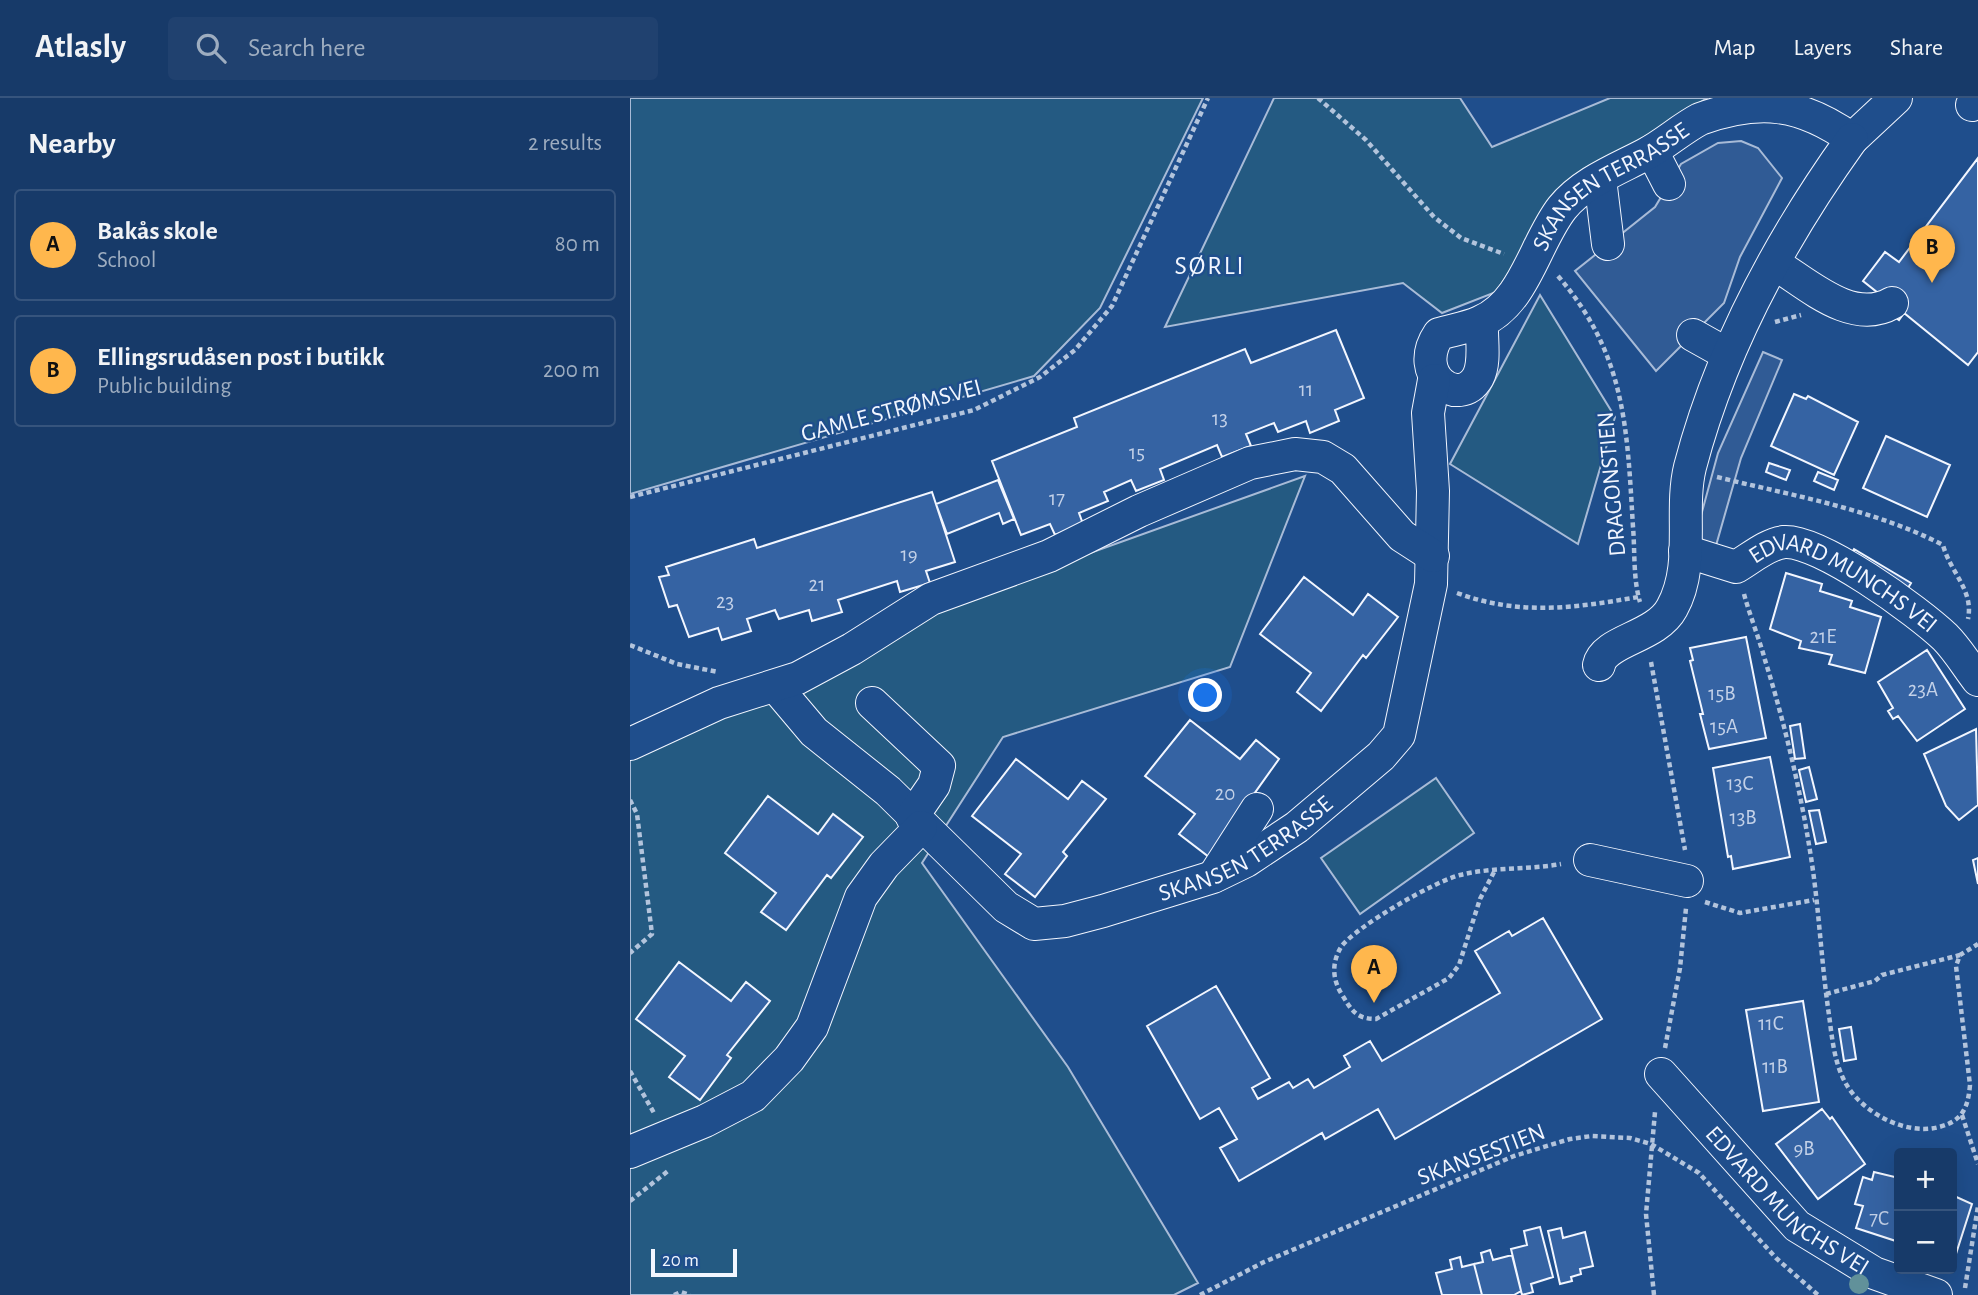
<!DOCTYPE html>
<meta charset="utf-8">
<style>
body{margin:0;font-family:"Alegreya Sans",sans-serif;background:#20416f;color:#f1f3f6}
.controls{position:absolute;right:21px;bottom:21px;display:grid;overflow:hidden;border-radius:7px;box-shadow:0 7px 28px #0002}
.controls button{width:63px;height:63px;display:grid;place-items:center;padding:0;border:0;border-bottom:2px solid #36547d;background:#173a69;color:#f1f3f6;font:35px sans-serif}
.scale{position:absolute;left:21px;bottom:18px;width:86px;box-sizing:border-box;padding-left:7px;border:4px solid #f2f6ff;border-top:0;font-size:19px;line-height:24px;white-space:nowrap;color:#f2f6ff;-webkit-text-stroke:5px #1f4e8c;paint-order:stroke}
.you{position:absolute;left:576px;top:598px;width:24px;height:24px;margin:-18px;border:5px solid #fff;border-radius:50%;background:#1a73e8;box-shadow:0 0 0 10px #1a73e833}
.badge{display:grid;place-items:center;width:46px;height:46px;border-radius:50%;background:#ffb74d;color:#111;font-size:23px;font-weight:700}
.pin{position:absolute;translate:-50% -58px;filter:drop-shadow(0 2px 4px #0008)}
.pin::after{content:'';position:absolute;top:37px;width:24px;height:21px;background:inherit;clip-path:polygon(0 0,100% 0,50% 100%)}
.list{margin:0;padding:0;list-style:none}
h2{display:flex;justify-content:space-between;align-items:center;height:91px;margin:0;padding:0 28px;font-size:30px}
h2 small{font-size:23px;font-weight:400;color:#9eadc0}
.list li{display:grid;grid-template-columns:46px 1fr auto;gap:21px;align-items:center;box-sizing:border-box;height:112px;margin:0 14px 14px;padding:0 14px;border:2px solid #36547d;border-radius:7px}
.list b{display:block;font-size:26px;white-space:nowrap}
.list p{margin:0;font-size:23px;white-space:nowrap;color:#9eadc0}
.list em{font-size:23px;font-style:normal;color:#9eadc0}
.icon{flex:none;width:38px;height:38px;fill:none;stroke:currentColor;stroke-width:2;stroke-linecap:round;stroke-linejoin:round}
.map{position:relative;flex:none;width:1348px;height:1197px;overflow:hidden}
header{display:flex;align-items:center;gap:42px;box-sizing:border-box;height:98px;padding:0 35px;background:#173a69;border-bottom:2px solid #36547d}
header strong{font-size:33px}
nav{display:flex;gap:38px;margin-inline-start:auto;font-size:24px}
.search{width:490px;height:63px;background:#20416f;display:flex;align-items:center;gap:18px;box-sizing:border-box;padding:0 24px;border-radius:7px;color:#9eadc0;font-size:26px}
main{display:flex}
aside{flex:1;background:#173a69}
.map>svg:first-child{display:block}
.green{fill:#245a82;stroke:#a8bbd7;stroke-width:2}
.parking{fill:#305b95;stroke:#a8bbd7;stroke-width:2}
.building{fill:#3563a3;stroke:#f2f6ff;stroke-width:2}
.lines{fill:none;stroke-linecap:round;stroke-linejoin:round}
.minor-casing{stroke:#f2f6ff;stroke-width:34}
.path{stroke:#b3c4dc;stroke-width:4.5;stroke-dasharray:5 3.5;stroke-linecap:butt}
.minor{stroke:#1f4e8c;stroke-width:32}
.tree{fill:#61919a}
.labels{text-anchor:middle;stroke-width:5;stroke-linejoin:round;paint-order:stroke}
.number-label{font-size:21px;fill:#c3d1e8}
.street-label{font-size:24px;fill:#f2f6ff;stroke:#1f4e8c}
.neighbourhood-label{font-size:26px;letter-spacing:2px;fill:#f2f6ff;stroke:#1f4e8c}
</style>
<header>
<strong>Atlasly</strong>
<div class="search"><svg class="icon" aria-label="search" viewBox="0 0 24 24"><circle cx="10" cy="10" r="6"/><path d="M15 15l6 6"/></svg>Search here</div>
<nav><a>Map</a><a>Layers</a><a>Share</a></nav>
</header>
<main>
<aside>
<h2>Nearby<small>2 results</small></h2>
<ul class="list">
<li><span class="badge">A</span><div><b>Bakås skole</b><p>School</p></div><em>80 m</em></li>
<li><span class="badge">B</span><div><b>Ellingsrudåsen post i butikk</b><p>Public building</p></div><em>200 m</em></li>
</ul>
</aside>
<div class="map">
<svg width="1348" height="1197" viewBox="0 0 1348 1197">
<rect width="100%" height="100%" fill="#1f4e8c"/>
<!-- green -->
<path class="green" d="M 0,0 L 573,0 L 470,210 L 404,278 L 0,396 Z
M 644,0 L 830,0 L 862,49 L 980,0 L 1077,0 L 932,94 L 866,194 L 812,215 L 773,185 L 535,229 Z
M 910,197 L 985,319 L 948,446 L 820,366 Z
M 675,378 L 600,569 L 373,639 L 292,765 L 438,969 L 568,1185 L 544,1197 L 0,1197 L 0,638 L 421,469 Z
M 806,680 L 844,735 L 730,816 L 691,760 Z"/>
<!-- parking -->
<path class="parking" d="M 1111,43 L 1128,50 L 1152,80 L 1110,159 L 1094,205 L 1026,273 L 945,173 L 1025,109 L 1051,66 L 1088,45 Z
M 1133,254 L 1152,262 L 1111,360 L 1085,451 L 1063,447 L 1088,355 Z"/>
<!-- building -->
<path class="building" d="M 1348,60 L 1348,254 L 1338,267 L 1274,215 L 1269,222 L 1242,202 L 1248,195 L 1233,183 L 1255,154 L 1269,164 Z
M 706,232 L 734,300 L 705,312 L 709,323 L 680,335 L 676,323 L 648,334 L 644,325 L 616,336 L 621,348 L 592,359 L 587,347 L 530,371 L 534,382 L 506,393 L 501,382 L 474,394 L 478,403 L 449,415 L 453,426 L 425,437 L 420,426 L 391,437 L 362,363 L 447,329 L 444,320 L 615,251 L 621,265 Z
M 1164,296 L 1176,301 L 1178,298 L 1228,324 L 1204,377 L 1141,348 Z
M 1256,338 L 1320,367 L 1297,419 L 1233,390 Z
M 1139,365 L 1160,372 L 1156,382 L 1136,374 Z
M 1188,374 L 1208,382 L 1204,392 L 1184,383 Z
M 368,382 L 384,421 L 373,426 L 369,415 L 317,436 L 306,406 Z
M 302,394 L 325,464 L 296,473 L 300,485 L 270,494 L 267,483 L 208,502 L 212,514 L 182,523 L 179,512 L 149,521 L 145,512 L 117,521 L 121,533 L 92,542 L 88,530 L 59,539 L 47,507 L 39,509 L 29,479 L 39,477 L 36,469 L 124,441 L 127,450 Z
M 1224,451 L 1281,485 L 1275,495 L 1218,461 Z
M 1156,475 L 1192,486 L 1190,493 L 1222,503 L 1220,509 L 1251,519 L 1235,575 L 1199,566 L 1202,557 L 1169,550 L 1171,543 L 1140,531 Z
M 674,479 L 723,517 L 738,496 L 768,519 L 736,560 L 733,557 L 691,613 L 667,594 L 681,575 L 630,536 Z
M 1116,539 L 1136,640 L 1079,651 L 1070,616 L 1073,616 L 1060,563 L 1063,562 L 1060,550 Z
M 1297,552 L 1335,611 L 1287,643 L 1268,618 L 1263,621 L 1258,613 L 1263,610 L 1248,584 Z
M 560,622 L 610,661 L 626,642 L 649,661 L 579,759 L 549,736 L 565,716 L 515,678 Z
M 1170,626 L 1175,660 L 1165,661 L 1160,628 Z
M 1346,631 L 1348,707 L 1329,722 L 1316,708 L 1294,656 Z
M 1140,659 L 1160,759 L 1103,771 L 1101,758 L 1098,759 L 1083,670 Z
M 386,661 L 438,701 L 452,683 L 476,701 L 433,754 L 437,758 L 405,799 L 375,776 L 391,756 L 342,718 Z
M 1179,669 L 1187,701 L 1176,704 L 1169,672 Z
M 138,698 L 188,736 L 203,716 L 233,739 L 201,780 L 197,777 L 156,832 L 131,814 L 146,795 L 95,755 Z
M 1189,712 L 1196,744 L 1186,746 L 1179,713 Z
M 1348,760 L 1348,786 L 1343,762 Z
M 913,820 L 972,921 L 765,1041 L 748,1011 L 695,1041 L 692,1035 L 609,1083 L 590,1050 L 607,1041 L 589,1010 L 570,1021 L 517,928 L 586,888 L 640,980 L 622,990 L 628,1001 L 659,984 L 663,990 L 678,981 L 684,990 L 720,969 L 714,958 L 740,943 L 752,963 L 870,895 L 845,853 L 879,833 L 882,838 Z
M 49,864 L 101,903 L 116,884 L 140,903 L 97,957 L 101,960 L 70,1002 L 39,979 L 55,958 L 6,921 Z
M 1173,903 L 1189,1004 L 1133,1013 L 1116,912 Z
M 1221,929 L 1226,961 L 1214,963 L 1209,931 Z
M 1192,1011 L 1200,1021 L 1202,1019 L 1235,1066 L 1188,1101 L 1146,1046 Z
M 1244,1074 L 1269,1080 L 1269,1144 L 1226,1130 L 1233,1108 L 1225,1106 L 1233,1079 L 1242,1082 Z
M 1322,1097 L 1342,1106 L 1324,1162 L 1322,1161 Z
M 910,1129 L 923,1179 L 901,1186 L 903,1194 L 892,1197 L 881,1151 L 897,1147 L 894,1133 Z
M 931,1130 L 933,1140 L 955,1134 L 963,1168 L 950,1171 L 951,1176 L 941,1179 L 942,1183 L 930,1186 L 918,1133 Z
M 860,1152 L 863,1162 L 882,1157 L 891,1193 L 884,1197 L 852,1197 L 844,1166 L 853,1164 L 851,1155 Z
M 830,1159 L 832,1169 L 844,1166 L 852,1197 L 812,1197 L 806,1175 L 822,1171 L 820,1162 Z"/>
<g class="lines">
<!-- minor casing -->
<g class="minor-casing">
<g id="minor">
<path d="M 1342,7 L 1346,0"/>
<path d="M 1022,53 L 1039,86"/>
<path d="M 970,81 L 978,146"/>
<path d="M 1145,166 C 1178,186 1222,228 1262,205"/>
<path id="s1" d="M 852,224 C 851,240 856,264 848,279 C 829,312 781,277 809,236 C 822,232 837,230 850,224 C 895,205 904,146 932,110 C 953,84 988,71 1016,56 C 1035,46 1051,31 1070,21 C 1129,0 1170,4 1222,41 L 1266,0"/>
<path d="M 1063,237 L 1097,256"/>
<path id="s2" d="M 1055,453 L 1106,469 C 1120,461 1137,446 1154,444 C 1189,441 1289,514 1315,539 C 1328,552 1337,568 1348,582"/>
<path d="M 969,567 C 974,542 1026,540 1042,510 C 1066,467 1049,414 1060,369 C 1091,250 1151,140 1222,41"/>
<path id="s3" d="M 146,589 L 184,634 L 258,693 L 376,809 L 404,826 L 435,823 L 473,813 L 583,779 L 616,763 L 667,729 L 751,658 L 769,637 L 801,486 L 803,393 L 798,315 L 804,282"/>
<path d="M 242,605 L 309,668 L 304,687 L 282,719"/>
<path d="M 0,646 L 89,605 L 168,580 L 222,551 L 301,501 L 419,458 L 509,413 L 620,365 L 665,356 L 693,359 L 713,371 L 772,438 L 803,458"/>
<path d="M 960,762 L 1057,783"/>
<path d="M 584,778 L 627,711"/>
<path id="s4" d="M 1031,976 L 1167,1128 L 1244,1175 L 1306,1197"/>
<path d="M 0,1054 L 75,1023 L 123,998 L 159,961 L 182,929 L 231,799 L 254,767 L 291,729"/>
</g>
</g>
<!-- path -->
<path class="path" d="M 688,0 L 736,42 L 804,119 L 831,140 L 874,156
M 928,178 C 996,257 997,330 1003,429 C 1005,453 1003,481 1010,504
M 1145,224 L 1171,217
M 1087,379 C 1164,398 1243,411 1313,447 C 1320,474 1344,492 1338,521
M 0,399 L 344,312 L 410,279 L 445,252 L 482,208 L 578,0
M 827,495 C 890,518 944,510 1008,499
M 1114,496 C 1120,518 1129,540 1135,562 C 1154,623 1170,690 1180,753 C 1189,807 1191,863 1199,917 C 1202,939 1204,964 1215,984 C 1231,1014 1275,1038 1309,1029 C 1333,1023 1338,1009 1340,987 L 1326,868 L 1330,857 L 1348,846
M 0,547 L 47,566 L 88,574
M 1021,564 L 1055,752
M 0,702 L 7,716 L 22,836 L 0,855
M 864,774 L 850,801 L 829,867 L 819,880 L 746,921 C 725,921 721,911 711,895 C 702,880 702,864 711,849 C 725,829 805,783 830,777 C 862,769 898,772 931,766
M 1075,804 L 1110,815 L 1184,802
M 1196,896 L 1245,883 L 1252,877 L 1330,857
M 1035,950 L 1050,870 L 1056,810
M 0,973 L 24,1015
M 1332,1017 L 1348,1066
M 0,1103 L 38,1073
M 1335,1190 L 1348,1108
M 44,1197 L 51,1194 L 60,1197
M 570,1197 L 634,1164 L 884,1058 L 940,1041 L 962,1038 L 1000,1040 L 1021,1046 L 1069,1075 L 1146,1160 L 1188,1197
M 1024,1197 L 1016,1116 L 1025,1014"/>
<!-- minor -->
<use href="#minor" class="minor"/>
</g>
<!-- trees -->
<circle class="tree" cx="1229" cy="1186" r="10"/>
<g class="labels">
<!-- number labels -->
<g class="number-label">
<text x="676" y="298">11</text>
<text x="590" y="327">13</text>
<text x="507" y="361">15</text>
<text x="427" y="407">17</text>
<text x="279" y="463">19</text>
<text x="187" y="493">21</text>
<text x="95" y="510">23</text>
<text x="1193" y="545">21E</text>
<text x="1293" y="598">23A</text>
<text x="1092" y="602">15B</text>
<text x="1094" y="635">15A</text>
<text x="1110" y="692">13C</text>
<text x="595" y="702">20</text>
<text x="1113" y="726">13B</text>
<text x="1141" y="932">11C</text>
<text x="1145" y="975">11B</text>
<text x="1174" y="1057">9B</text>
<text x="1249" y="1127">7C</text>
</g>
<!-- street labels -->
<g class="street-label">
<text dy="8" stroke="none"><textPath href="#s1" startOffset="390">SKANSEN TERRASSE</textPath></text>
<text transform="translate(261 312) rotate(-15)" y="8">GAMLE STRØMSVEI</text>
<text transform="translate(981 386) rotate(-95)" y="8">DRAGONSTIEN</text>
<text dy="8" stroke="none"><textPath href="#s2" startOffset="177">EDVARD MUNCHS VEI</textPath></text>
<text dy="8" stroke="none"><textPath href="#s3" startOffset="579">SKANSEN TERRASSE</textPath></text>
<text transform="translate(851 1056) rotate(-21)" y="8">SKANSESTIEN</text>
<text dy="8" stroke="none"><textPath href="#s4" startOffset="180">EDVARD MUNCHS VEI</textPath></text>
</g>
<!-- neighbourhood labels -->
<g class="neighbourhood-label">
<text x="580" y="176">SØRLI</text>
</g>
</g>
</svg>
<div class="controls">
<button>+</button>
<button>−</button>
</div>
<div class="scale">20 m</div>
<div class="you"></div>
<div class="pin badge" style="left:744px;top:905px">A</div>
<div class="pin badge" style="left:1302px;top:185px">B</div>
</div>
</main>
